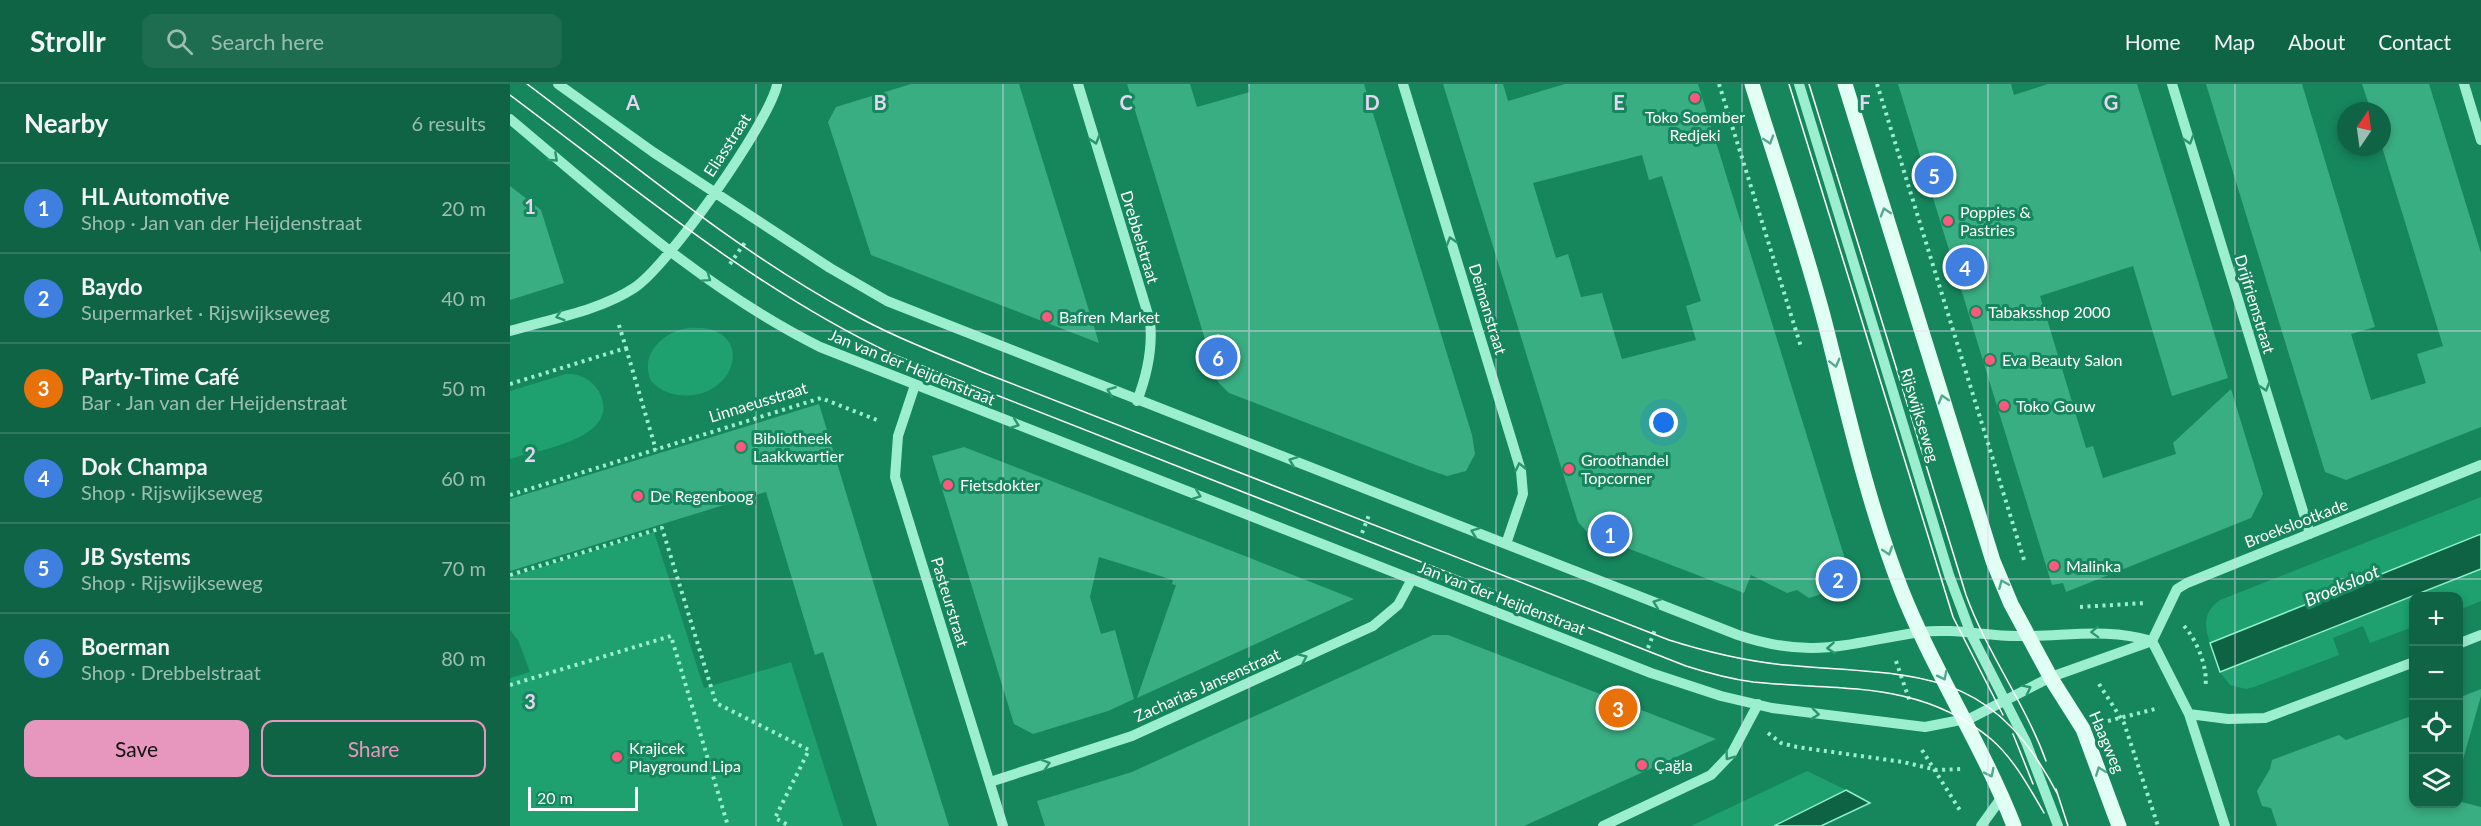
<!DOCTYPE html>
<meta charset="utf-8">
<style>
body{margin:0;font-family:Lato,sans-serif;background:#1e6d51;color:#f1f3f6}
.controls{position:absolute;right:18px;bottom:18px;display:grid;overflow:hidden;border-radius:12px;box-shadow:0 3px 9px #0003}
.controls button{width:54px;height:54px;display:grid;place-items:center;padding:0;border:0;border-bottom:2px solid #30785f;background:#106446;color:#f1f3f6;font:30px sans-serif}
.compass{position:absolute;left:1827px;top:18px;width:54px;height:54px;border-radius:50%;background:#106446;box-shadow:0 3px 9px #0003;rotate:13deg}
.scale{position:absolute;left:18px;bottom:15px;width:110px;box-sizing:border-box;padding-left:6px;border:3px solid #fff;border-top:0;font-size:16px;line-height:21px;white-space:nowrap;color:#fff;-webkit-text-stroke:4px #16865d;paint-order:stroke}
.you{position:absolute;left:1154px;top:339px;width:21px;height:21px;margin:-15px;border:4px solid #fff;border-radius:50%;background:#1a73e8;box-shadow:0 0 0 9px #1a73e833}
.badge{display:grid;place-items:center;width:39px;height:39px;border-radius:50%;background:#e797bd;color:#fff;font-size:20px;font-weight:700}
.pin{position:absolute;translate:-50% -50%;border:3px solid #fff;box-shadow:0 2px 6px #0006}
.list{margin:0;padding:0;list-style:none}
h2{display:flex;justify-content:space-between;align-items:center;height:78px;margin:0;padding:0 24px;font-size:26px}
h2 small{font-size:20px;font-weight:400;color:#9cbdb3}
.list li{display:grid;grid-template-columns:39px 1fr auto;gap:18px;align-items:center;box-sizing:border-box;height:90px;padding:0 24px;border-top:2px solid #30785f}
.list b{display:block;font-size:22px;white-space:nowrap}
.list p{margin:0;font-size:20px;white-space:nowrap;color:#9cbdb3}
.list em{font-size:20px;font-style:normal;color:#9cbdb3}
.actions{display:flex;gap:12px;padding:18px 24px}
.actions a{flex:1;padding:14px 0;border:2px solid #e797bd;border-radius:12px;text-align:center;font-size:21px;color:#e797bd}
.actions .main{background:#e797bd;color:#111}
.icon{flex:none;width:33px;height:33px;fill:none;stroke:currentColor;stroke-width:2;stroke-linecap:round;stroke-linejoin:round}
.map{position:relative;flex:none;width:1971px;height:742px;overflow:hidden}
header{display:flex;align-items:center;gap:36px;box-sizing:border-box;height:84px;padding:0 30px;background:#106446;border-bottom:2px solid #30785f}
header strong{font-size:28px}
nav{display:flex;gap:33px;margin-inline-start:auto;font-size:21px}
.search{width:420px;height:54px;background:#1e6d51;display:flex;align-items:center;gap:15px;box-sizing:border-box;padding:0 21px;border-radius:12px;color:#9cbdb3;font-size:22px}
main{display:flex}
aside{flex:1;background:#106446}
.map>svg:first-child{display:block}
.green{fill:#1ea06f}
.water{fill:#0e6345;stroke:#8df1ca;stroke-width:1.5}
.building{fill:#3aae83;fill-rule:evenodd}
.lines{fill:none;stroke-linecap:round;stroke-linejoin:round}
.path{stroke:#9beece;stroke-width:4;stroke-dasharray:3 4.5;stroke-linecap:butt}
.minor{stroke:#9beece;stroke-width:10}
.major{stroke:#e2fff6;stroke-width:15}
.tram{stroke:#fff;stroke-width:1.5}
.oneway{stroke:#2a966e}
.oneway2{stroke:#53aa8b}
.grid{fill:none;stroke:#e5d5f2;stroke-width:1.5;stroke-opacity:0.55}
.poi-dot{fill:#ff587c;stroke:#16865d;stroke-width:2}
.labels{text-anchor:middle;stroke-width:6;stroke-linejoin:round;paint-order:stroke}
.poi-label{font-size:16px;fill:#fff;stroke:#16865d;text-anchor:start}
.street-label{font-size:16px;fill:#fff;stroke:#16865d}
.water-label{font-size:18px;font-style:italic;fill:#fff;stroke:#16865d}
.grid-label{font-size:20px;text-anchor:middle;font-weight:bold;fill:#e5d5f2;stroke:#16865d;stroke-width:6;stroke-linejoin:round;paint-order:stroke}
</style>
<header>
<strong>Strollr</strong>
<div class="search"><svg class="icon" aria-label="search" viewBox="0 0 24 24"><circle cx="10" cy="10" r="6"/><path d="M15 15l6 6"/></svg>Search here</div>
<nav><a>Home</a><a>Map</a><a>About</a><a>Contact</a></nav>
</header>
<main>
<aside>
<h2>Nearby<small>6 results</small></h2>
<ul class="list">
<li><span class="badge" style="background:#3f7fe0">1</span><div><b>HL Automotive</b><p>Shop · Jan van der Heijdenstraat</p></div><em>20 m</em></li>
<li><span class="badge" style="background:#3f7fe0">2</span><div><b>Baydo</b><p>Supermarket · Rijswijkseweg</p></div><em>40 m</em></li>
<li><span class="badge" style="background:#e8710a">3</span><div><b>Party-Time Café</b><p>Bar · Jan van der Heijdenstraat</p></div><em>50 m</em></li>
<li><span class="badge" style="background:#3f7fe0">4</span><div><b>Dok Champa</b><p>Shop · Rijswijkseweg</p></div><em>60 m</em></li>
<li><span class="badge" style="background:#3f7fe0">5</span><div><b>JB Systems</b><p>Shop · Rijswijkseweg</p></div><em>70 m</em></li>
<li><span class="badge" style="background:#3f7fe0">6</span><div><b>Boerman</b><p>Shop · Drebbelstraat</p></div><em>80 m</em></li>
</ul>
<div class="actions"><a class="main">Save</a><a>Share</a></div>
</aside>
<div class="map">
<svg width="1971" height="742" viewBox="0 0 1971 742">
<rect width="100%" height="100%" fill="#16865d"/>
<!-- green -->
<path class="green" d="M 178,244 C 249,238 228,318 169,311 C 158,310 149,305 141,297 C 129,270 153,248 178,244 Z
M 56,290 C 69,289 81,295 88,306 C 116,354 29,366 0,375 L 0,307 Z
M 1971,413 L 1971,450 L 1700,559 C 1694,541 1693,528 1710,516 Z
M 144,448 L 194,604 L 281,578 L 333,742 L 0,742 L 0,594 L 20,588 L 8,556 L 0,546 L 0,493 Z
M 1971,485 L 1971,517 L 1949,526 L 1948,512 L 1904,512 L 1903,543 L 1860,559 L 1853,542 L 1823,554 L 1829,571 L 1744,603 L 1736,605 L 1720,601 L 1710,588 Z
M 1297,687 L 1336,706 L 1264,742 L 1181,742 Z"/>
<!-- water -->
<path class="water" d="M 1971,450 L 1971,485 L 1710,588 L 1700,559 Z
M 1336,706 L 1360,719 L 1311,742 L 1264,742 Z"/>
<!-- building -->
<path class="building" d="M 401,0 L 509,0 L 589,259 L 361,171 L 318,38 L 326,23 Z
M 617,0 L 680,0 L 687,23 L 740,8 L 738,0 L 854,0 L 962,351 L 965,370 L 956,387 L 937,392 L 919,386 L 719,309 L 708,298 Z
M 933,0 L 993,0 L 998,17 L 1055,0 L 1188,0 L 1330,459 L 1340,491 L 1337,502 L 1299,514 L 1287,506 L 1277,509 L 1241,491 L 1234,509 L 1078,449 L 1068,438 ZM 1132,71 L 1139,96 L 1152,92 L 1191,217 L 1176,222 L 1186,256 L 1112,275 L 1092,209 L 1071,213 L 1058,170 L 1046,174 L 1023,99 Z
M 1388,0 L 1501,0 L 1504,11 L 1538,0 L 1627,0 L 1718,294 L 1662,312 L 1623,182 L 1530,212 L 1576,364 L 1583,362 L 1593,394 L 1666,370 L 1663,359 L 1721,305 L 1753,410 L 1741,434 L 1556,508 L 1553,499 L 1542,501 Z
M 1696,0 L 1792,0 L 1865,243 L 1841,250 L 1861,316 L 1916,299 L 1907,270 L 1933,262 L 1872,63 L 1872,27 L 1861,27 L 1852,0 L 1919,0 L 1971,169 L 1971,343 L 1836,396 L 1815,388 Z
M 0,102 L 31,126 L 54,199 L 0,216 Z
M 309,320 L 376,540 L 439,742 L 367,742 L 313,568 L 305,571 L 256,408 L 0,487 L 0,415 Z
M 454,363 L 740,474 L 844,515 L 627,614 L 666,501 L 662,500 L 663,496 L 589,473 L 580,513 L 591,550 L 605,546 L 624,615 L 598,627 L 523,650 L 504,640 L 422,372 Z
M 923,551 L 938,551 L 1206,655 L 1014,742 L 535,742 L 527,717 L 622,688 Z
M 1971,605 L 1971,612 L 1948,693 L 1948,614 Z
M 1904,631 L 1904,720 L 1948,720 L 1948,717 L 1971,723 L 1971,742 L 1767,742 L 1761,724 L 1752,722 L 1747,707 L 1760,685 L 1762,676 L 1829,651 L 1836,656 Z"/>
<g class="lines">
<!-- path -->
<path class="path" d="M 1209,0 L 1291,263
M 1367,0 L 1515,479
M 220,180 L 236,157
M 116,264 L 146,366
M 0,300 L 116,264 L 108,238
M 0,411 L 311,314 L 367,336
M 852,449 L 859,431
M 0,491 L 152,444 L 206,619 L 299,666 L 265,734 L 280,742
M 1570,523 L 1635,519
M 1674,542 C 1687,556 1699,586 1695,604
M 1138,564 L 1146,543
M 1386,577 L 1400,618
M 1589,600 L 1614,639 L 1648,742
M 0,601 L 161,552 L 218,742
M 1598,637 L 1649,624
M 1258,649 L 1271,659 L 1287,663 L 1393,678 L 1427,686 L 1452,685
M 1412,666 L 1451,728"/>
<!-- minor -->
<path class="minor" d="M 48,0 L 143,68 L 320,184 L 377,217 L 1228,551 C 1303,576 1337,559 1411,548 C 1442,544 1476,552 1507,552 C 1553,553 1596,543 1642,557 L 1679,630 L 1715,742
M 568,0 L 640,237 C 643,264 637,291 627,317
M 893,0 L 1011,387 L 1013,410 L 996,460
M 1289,0 L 1439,491 L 1461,550 L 1516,658 L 1548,742
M 1662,0 L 1800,450
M 1954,0 L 1971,56
M 0,35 C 99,118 194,205 310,263 L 1141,589 L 1211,612 L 1262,624 L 1415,643 L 1461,634 L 1541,593 L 1642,557 L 1667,505 L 1677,499 L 1971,381
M 0,247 C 40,235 89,227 124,204 C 158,182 258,40 267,1
M 405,301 L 388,352 L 385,393 L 493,742
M 1948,560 L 1971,551
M 1679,630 L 1718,635 L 1755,634 L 1904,578
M 480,698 L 622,652 L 863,542 L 888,521 L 902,495
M 1093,742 L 1201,691 L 1222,669 L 1248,620
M 1471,742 L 1492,713"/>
<!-- major -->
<path class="major" d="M 1242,0 C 1267,81 1295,161 1316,243 C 1338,330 1358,420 1391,505 C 1423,586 1472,660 1504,742
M 1335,0 L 1483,477 L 1501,520 L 1542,596 L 1573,645 L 1609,742"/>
<!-- tram -->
<path class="tram" d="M 17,0 C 121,78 224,165 339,228 C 381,252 427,269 472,288 L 1159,556 C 1197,568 1235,577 1275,581 C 1404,593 1479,578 1548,711
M 1279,0 L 1443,533 L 1493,631
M 1299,0 L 1456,511 C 1477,569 1515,619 1536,677
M 0,11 C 123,103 243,204 382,270 L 1176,582 C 1198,589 1220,595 1243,598 C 1329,607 1409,595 1481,655 C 1504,675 1519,703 1534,729
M 1503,650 L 1523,700
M 1546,705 L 1558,742"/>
</g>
<!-- one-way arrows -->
<defs><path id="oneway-chevron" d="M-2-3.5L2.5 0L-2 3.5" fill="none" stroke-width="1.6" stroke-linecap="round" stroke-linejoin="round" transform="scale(1.5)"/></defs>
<g class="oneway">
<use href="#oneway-chevron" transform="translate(585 56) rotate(73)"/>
<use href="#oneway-chevron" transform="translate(1679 56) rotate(73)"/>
<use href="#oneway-chevron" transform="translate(44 74) rotate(42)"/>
<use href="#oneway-chevron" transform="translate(941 157) rotate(-107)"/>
<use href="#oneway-chevron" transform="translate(197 194) rotate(35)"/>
<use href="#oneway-chevron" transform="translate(50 232) rotate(163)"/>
<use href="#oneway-chevron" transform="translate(1755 303) rotate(73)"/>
<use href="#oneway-chevron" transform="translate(601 307) rotate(-159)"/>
<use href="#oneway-chevron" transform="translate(505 340) rotate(21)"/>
<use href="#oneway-chevron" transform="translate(783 377) rotate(-159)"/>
<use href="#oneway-chevron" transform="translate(1010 383) rotate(-103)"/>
<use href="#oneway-chevron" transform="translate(687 411) rotate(21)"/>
<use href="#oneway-chevron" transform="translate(965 448) rotate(-159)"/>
<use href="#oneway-chevron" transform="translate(1147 519) rotate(-159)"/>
<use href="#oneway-chevron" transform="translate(1585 548) rotate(178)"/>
<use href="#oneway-chevron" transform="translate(1321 564) rotate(176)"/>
<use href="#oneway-chevron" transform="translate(793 574) rotate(-24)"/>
<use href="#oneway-chevron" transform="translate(1517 605) rotate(-27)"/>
<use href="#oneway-chevron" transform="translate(1305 630) rotate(7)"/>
<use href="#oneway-chevron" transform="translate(1219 672) rotate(126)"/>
<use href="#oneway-chevron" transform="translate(536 680) rotate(-17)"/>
</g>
<g class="oneway2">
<use href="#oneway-chevron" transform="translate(1259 56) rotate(73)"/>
<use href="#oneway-chevron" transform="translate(1375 128) rotate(-107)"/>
<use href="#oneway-chevron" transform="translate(1325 279) rotate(76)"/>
<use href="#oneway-chevron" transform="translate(1433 315) rotate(-107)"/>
<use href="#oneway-chevron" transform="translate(1378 467) rotate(72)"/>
<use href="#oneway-chevron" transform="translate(1493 500) rotate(-113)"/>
<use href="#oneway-chevron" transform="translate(1433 592) rotate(63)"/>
<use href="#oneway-chevron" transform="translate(1590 687) rotate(-111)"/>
<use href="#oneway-chevron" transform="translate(1480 689) rotate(64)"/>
</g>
<!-- grid -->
<path class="grid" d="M 246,0 L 246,742M 493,0 L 493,742M 739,0 L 739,742M 986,0 L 986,742M 1232,0 L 1232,742M 1478,0 L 1478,742M 1725,0 L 1725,742M 0,247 L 1971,247M 0,495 L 1971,495"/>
<!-- markers -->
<g class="poi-dot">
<circle cx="1185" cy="14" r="6"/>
<circle cx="1438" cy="137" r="6"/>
<circle cx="1466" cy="228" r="6"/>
<circle cx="537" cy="233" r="6"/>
<circle cx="1480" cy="276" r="6"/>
<circle cx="1494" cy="322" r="6"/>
<circle cx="231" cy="363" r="6"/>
<circle cx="1059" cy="385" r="6"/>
<circle cx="438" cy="401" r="6"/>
<circle cx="128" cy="412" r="6"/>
<circle cx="1544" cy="482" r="6"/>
<circle cx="107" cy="673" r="6"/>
<circle cx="1132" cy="681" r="6"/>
</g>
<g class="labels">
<!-- poi labels -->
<g class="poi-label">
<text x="1185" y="39" text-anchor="middle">Toko Soember<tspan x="1185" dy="18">Redjeki</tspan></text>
<text x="1450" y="134">Poppies &amp;<tspan x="1450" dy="18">Pastries</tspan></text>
<text x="1478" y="234">Tabaksshop 2000</text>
<text x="549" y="239">Bafren Market</text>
<text x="1492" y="282">Eva Beauty Salon</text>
<text x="1506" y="328">Toko Gouw</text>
<text x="243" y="360">Bibliotheek<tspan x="243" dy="18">Laakkwartier</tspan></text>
<text x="1071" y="382">Groothandel<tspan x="1071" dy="18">Topcorner</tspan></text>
<text x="450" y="407">Fietsdokter</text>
<text x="140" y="418">De Regenboog</text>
<text x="1556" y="488">Malinka</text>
<text x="119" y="670">Krajicek<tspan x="119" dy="18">Playground Lipa</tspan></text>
<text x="1144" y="687">Çağla</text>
</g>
<!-- street labels -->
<g class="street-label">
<text transform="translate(217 61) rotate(-57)" y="6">Eliasstraat</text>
<text transform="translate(630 153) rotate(73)" y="6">Drebbelstraat</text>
<text transform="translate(1745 220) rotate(73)" y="6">Drijfriemstraat</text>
<text transform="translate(978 225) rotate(73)" y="6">Deimanstraat</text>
<text transform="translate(402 283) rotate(22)" y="6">Jan van der Heijdenstraat</text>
<text transform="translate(248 318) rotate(-17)" y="6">Linnaeusstraat</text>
<text transform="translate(1410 331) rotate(73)" y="6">Rijswijkseweg</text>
<text transform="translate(1786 439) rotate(-21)" y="6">Broekslootkade</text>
<text transform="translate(992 514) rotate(21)" y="6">Jan van der Heijdenstraat</text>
<text transform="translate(440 518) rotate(73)" y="6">Pasteurstraat</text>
<text transform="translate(697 601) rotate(-24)" y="6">Zacharias Jansenstraat</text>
<text transform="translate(1597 658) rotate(67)" y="6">Haagweg</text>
</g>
<!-- water labels -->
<g class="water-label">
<text transform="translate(1832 502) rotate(-23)" y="6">Broeksloot</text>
</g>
</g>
<g class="grid-label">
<text x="123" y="26">A</text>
<text x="370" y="26">B</text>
<text x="616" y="26">C</text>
<text x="862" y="26">D</text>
<text x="1109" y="26">E</text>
<text x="1355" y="26">F</text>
<text x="1601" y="26">G</text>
<text x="20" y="130">1</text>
<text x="20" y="378">2</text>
<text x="20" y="625">3</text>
</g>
</svg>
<div class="controls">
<button>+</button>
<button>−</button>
<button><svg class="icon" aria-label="locate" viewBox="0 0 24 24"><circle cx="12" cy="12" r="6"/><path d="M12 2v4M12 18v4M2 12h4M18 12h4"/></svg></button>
<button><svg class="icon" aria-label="layers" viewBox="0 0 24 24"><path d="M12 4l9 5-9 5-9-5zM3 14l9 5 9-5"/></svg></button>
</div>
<svg class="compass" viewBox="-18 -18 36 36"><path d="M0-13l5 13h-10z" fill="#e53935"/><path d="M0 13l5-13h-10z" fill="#9cbdb3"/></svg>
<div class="scale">20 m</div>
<div class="you"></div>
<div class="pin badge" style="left:1100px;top:450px;background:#3f7fe0">1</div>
<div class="pin badge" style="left:1328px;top:495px;background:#3f7fe0">2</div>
<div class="pin badge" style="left:1108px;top:624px;background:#e8710a">3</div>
<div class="pin badge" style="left:1455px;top:183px;background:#3f7fe0">4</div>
<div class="pin badge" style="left:1424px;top:91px;background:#3f7fe0">5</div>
<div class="pin badge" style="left:708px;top:273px;background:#3f7fe0">6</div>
</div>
</main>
